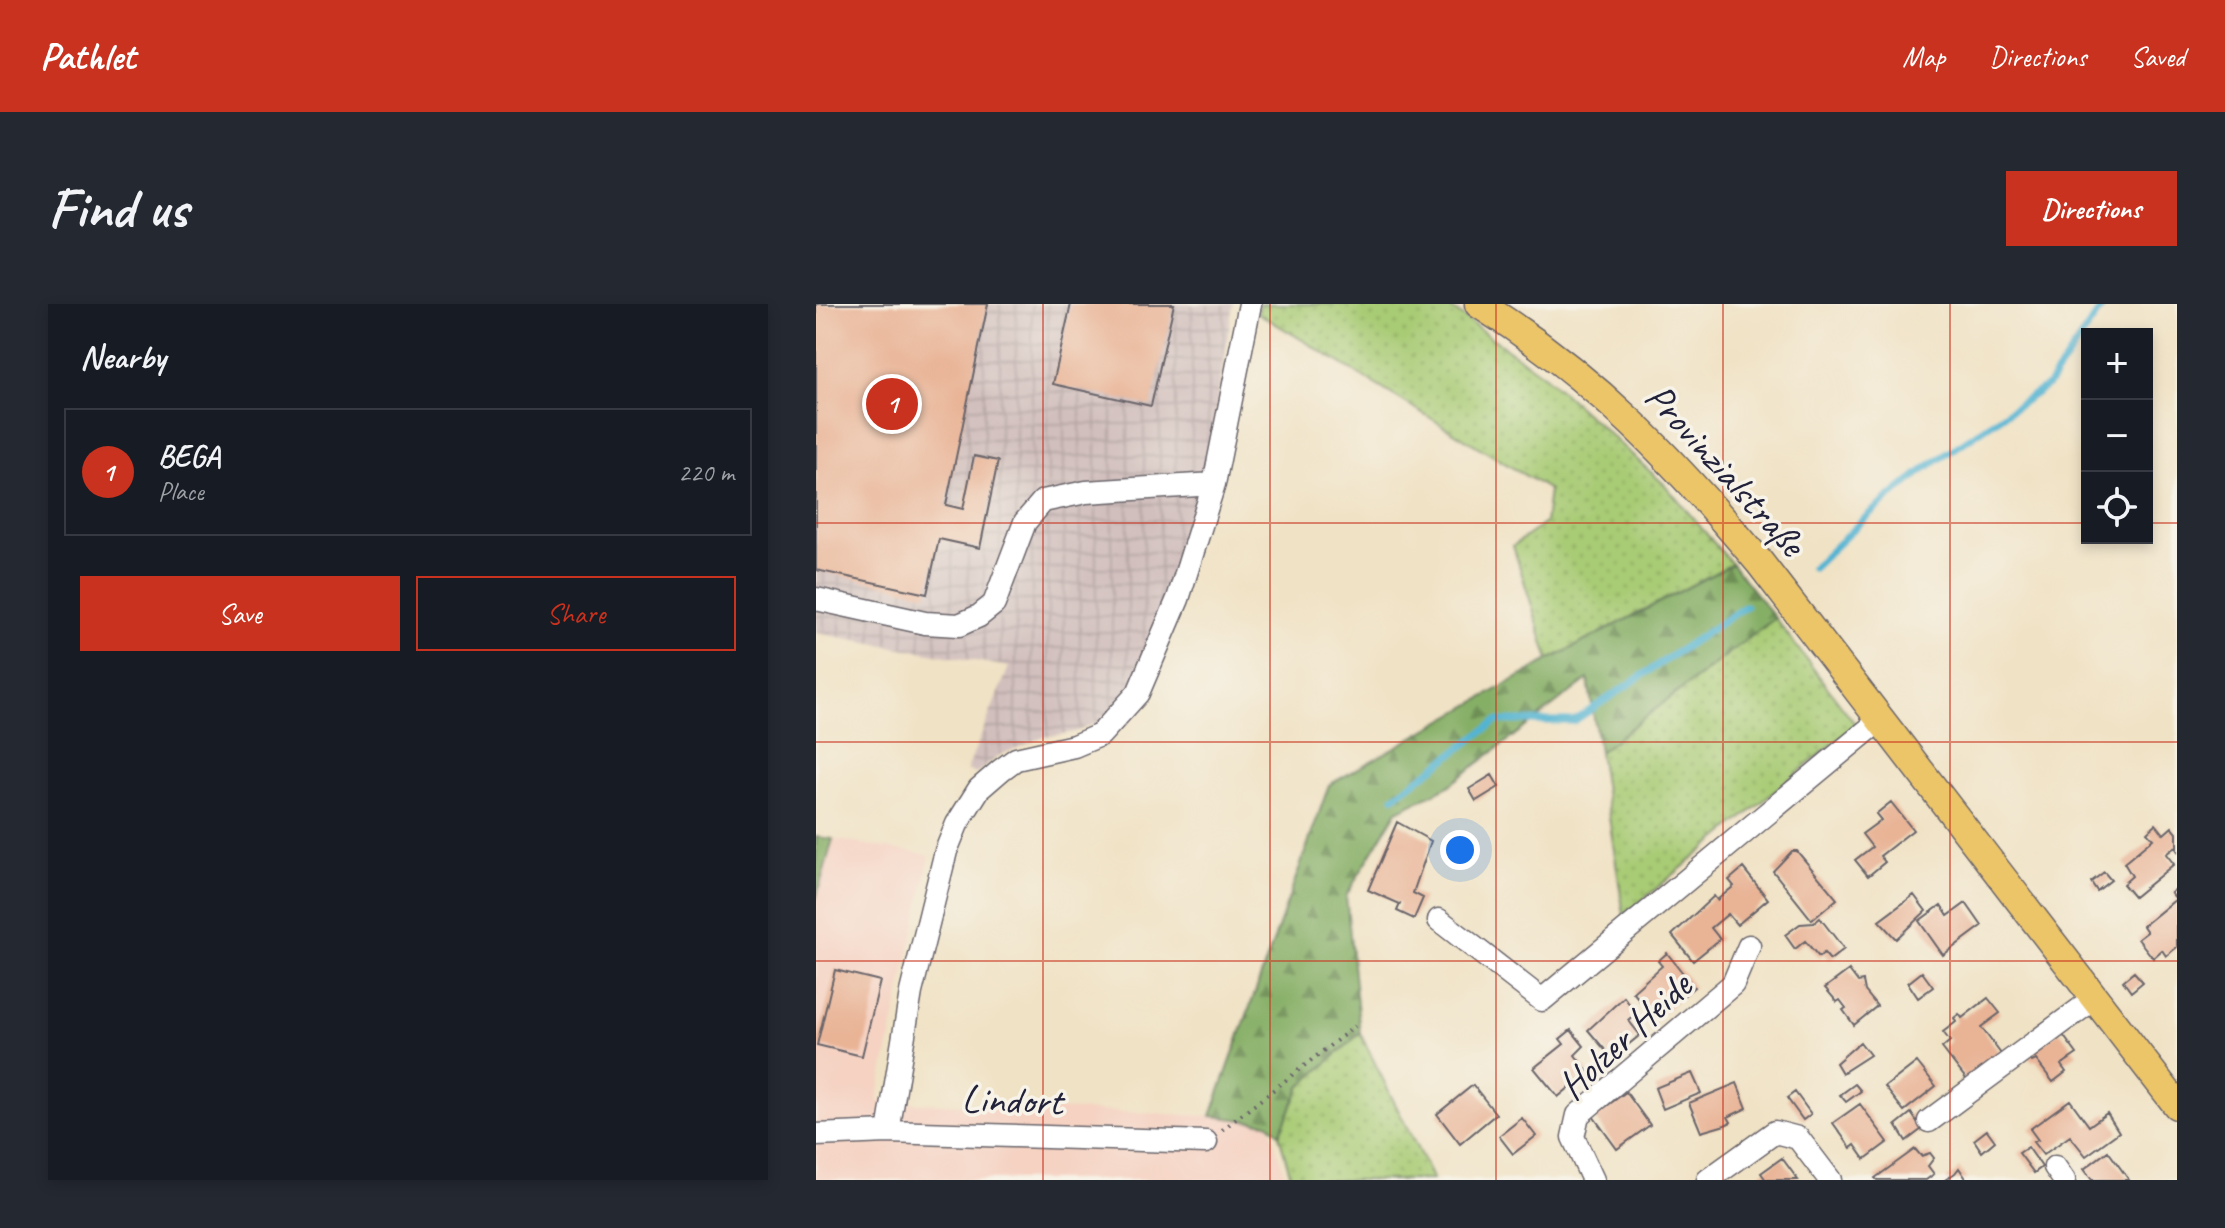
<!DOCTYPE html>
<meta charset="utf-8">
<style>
body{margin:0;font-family:Caveat,sans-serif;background:#242831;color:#f1f3f6}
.controls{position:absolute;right:24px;top:24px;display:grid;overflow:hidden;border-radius:0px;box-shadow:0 4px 12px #0003}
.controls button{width:72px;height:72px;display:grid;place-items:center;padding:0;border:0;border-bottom:2px solid #363941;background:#171b24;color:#f1f3f6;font:40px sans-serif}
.you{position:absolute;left:644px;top:546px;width:28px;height:28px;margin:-20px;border:6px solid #fff;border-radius:50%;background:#1a73e8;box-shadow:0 0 0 12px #1a73e833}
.badge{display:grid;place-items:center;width:52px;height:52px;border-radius:50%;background:#c8321e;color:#fff;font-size:26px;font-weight:700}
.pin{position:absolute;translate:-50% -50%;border:4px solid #fff;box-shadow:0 2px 8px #0006}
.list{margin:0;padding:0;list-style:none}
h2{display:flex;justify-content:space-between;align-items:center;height:104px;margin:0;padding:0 32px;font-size:34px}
h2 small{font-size:26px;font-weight:400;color:#9ea1a6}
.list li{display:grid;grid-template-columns:52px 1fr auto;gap:24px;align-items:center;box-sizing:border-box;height:128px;margin:0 16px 16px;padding:0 16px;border:2px solid #363941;border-radius:0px}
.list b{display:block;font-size:30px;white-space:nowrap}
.list p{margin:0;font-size:26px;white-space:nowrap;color:#9ea1a6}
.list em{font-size:26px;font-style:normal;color:#9ea1a6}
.actions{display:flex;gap:16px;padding:24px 32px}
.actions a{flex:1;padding:18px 0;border:2px solid #c8321e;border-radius:0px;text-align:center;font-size:28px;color:#c8321e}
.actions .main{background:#c8321e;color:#fff}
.icon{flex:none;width:44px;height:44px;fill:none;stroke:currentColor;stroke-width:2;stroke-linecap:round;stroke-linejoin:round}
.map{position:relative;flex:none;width:1361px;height:876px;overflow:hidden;border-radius:0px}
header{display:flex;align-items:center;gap:48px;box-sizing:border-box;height:112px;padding:0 40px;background:#c8321e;color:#fff}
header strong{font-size:38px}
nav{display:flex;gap:44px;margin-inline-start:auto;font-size:28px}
.intro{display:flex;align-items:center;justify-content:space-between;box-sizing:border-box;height:192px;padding:0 48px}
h1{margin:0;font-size:56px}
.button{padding:20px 36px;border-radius:0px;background:#c8321e;color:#fff;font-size:28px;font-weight:700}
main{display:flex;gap:48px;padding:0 48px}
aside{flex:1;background:#171b24;border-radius:0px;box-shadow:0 4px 12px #0003}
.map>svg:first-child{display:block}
.built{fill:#f5d2c2}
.industrial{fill:url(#industrial-grid)}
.grass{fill:url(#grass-dots);stroke:#657658;stroke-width:2}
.forest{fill:url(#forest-firs);stroke:#546850;stroke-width:2}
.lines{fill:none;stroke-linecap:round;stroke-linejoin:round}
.stream{stroke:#53b4d2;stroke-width:7}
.building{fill:#e9b496}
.minor-casing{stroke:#6a656b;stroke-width:25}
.major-casing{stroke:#6a656b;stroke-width:31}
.path{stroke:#6a656b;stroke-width:4;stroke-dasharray:2 6;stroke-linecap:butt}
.minor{stroke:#fff;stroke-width:22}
.major{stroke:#edc569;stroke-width:28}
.grid{fill:none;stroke:#c8321e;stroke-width:2;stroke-opacity:0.55}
.labels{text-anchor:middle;stroke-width:7;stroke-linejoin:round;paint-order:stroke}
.street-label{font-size:40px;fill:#22223b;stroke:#f7f3e8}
</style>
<header>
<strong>Pathlet</strong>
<nav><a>Map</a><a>Directions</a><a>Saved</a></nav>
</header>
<div class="intro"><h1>Find us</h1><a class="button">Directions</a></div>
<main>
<aside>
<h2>Nearby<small></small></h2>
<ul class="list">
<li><span class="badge">1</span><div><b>BEGA</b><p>Place</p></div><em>220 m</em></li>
</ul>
<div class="actions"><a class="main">Save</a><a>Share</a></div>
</aside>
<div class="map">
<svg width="1361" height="876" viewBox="0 0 1361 876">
<defs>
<pattern id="industrial-grid" width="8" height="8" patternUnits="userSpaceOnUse" patternTransform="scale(2)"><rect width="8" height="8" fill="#d1bfbd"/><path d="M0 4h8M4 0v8" fill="none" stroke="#b3a4a3"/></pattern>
<pattern id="grass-dots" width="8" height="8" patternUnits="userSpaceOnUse" patternTransform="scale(2)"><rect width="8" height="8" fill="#a8cb74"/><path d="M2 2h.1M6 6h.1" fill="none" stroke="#90ae65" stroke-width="1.8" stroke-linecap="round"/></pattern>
<pattern id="forest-firs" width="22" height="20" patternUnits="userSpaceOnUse" patternTransform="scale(2)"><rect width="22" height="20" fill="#86af66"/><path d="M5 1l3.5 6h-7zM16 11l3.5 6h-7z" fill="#6d8e55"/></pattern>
</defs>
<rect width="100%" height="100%" fill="#f7f3e8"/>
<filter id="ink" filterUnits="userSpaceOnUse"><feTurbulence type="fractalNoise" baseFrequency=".0125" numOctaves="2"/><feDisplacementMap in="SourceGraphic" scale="16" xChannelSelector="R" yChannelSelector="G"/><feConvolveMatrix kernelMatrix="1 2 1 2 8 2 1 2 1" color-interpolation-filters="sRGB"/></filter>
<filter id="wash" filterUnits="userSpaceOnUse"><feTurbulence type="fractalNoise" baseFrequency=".006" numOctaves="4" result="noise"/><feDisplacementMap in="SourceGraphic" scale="32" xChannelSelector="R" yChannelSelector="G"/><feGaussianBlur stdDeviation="1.8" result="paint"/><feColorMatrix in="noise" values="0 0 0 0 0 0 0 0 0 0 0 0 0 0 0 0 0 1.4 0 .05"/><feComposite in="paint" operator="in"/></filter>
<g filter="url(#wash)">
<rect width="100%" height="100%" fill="#f0e2c5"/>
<!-- built -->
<path class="built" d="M 17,535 L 114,551 L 61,797 L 395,812 L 452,819 L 471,876 L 0,876 L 0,595 Z"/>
<!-- industrial -->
<path class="industrial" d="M 0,0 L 417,0 L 390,170 L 351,299 L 317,380 L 283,418 L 259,428 L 228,433 L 184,451 L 160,470 L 151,466 L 193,363 L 0,329 Z"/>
<!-- grass -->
<path class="grass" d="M 444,0 L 629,0 L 730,73 L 849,181 L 916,260 L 733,356 L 697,242 L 729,219 L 733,186 L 442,9 Z
M 959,314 L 1040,421 L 808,611 L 783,448 Z
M 544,729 L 617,876 L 476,876 L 463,831 L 484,783 Z"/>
<!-- forest -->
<path class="forest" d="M 916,260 L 959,314 L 783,448 L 772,375 L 631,483 L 581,507 L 530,592 L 544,729 L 484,783 L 463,831 L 452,819 L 395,812 L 513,481 L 733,356 Z
M 0,533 L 17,535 L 0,595 Z"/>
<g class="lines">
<!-- stream -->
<path class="stream" d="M 997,264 L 1053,210 L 1110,164 L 1232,81 L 1288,0
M 578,493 L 681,417 L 758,417 L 930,302"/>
</g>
<g id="blocks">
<!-- building -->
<path class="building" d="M 0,0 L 172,0 L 130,201 L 147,205 L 158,152 L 182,157 L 164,244 L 123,235 L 111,290 L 0,266 Z
M 255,0 L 358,0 L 335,102 L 237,80 Z
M 676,471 L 683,483 L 660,497 L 653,485 Z
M 1075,498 L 1097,526 L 1064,552 L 1069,558 L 1052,572 L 1039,556 L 1056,543 L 1046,530 L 1065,516 L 1060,510 Z
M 581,518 L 615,537 L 597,589 L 607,594 L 598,615 L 581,607 L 584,600 L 552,586 Z
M 1340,520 L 1348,530 L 1356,523 L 1361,529 L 1361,546 L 1359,543 L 1350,550 L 1358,560 L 1318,593 L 1307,580 L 1316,572 L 1308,559 L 1337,535 L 1331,528 Z
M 976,547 L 981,547 L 1021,595 L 996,616 L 957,567 Z
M 927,564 L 952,595 L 921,621 L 912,610 L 895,624 L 904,635 L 877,657 L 856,631 L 898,592 L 901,596 L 918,582 L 913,576 Z
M 1288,568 L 1295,576 L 1281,587 L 1275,578 Z
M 1361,584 L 1361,643 L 1350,652 L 1346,646 L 1337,654 L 1322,635 L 1331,628 L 1327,622 L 1360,595 L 1355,589 Z
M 1098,591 L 1110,607 L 1080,635 L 1063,617 Z
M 1150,599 L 1166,622 L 1127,651 L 1103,617 L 1125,601 L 1132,612 Z
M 1004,614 L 1028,645 L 1014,656 L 1008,649 L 1003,653 L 989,637 L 979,645 L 969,631 L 984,620 L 998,619 Z
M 851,649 L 878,683 L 839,715 L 817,688 L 846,662 L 842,657 Z
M 19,666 L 64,677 L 46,752 L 1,741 Z
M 1033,666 L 1042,678 L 1047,677 L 1049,687 L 1061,702 L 1038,721 L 1027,706 L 1030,704 L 1024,696 L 1021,698 L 1009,684 Z
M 1106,668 L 1117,683 L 1102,694 L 1092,679 Z
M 1318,668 L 1327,678 L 1315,688 L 1307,677 Z
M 808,693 L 821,710 L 813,717 L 824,731 L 796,754 L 772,726 Z
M 1172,694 L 1184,709 L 1165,723 L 1185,750 L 1151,776 L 1126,744 L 1134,737 L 1127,728 L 1140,718 L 1138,714 L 1143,710 L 1146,714 Z
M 755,726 L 768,742 L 759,751 L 772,768 L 742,793 L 718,764 L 748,740 L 744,735 Z
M 1244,727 L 1261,750 L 1245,761 L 1250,768 L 1237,778 L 1220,756 L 1216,758 L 1211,751 Z
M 1044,738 L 1054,751 L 1026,769 L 1020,759 Z
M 1101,758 L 1120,782 L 1088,807 L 1069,783 Z
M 876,769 L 885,789 L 847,805 L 839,784 Z
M 921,779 L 931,804 L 912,813 L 915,818 L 909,821 L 885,828 L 873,799 Z
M 1039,780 L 1045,787 L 1030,798 L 1024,791 Z
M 657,781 L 680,810 L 644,840 L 621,810 Z
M 810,788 L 834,821 L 801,845 L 777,812 Z
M 979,788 L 995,810 L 987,816 L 971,794 Z
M 1254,796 L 1273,822 L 1291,809 L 1303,828 L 1270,852 L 1254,832 L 1227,851 L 1217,838 L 1222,836 L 1214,825 Z
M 1044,800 L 1072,838 L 1049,855 L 1039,841 L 1035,844 L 1017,819 Z
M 1095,809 L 1106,825 L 1090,837 L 1080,821 Z
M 706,814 L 720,832 L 697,850 L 683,832 Z
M 1171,826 L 1179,837 L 1166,848 L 1158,836 Z
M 1212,843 L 1226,863 L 1218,869 L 1203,849 Z
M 1099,845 L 1105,852 L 1114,849 L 1118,854 L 1112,862 L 1118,870 L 1110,876 L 1061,876 L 1059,874 Z
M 1292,847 L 1313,876 L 1276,876 L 1268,865 Z
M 966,854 L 982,876 L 950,876 L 945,869 Z
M 1143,864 L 1151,876 L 1129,876 L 1139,869 Z"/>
</g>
</g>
<g filter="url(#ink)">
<use href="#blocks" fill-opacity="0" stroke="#6a656b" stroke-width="2"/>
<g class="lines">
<!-- minor casing -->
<g class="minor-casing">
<path id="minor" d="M 0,295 L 109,319 L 143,321 L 163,312 L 178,300 L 209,218 L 227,197 L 270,188 L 398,180
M 623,616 L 726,696 L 1064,416
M 1113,817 L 1279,694
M 72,828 L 95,688 L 130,547 L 141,520 L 163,485 L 185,466 L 200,455 L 258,442 L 284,431 L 322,389 L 362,295 L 398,180 L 434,0
M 0,831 L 72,828 L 390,838
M 1239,863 L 1248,876
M 777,876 L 757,833 L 762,811 L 917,680 L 933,642
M 892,876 L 959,828 L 982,834 L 1014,876"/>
</g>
<!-- major casing -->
<g class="major-casing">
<path id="major" d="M 663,0 C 780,74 856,154 944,259 L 1361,801"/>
</g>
<!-- path -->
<path class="path" d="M 406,826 L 539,722"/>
<!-- minor -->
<use href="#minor" class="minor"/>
<!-- major -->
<use href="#major" class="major"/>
</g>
</g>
<!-- grid -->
<path class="grid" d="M 227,0 L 227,876M 454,0 L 454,876M 680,0 L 680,876M 907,0 L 907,876M 1134,0 L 1134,876M 0,219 L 1271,219M 1331,219 L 1361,219M 0,438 L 1361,438M 0,657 L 1361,657"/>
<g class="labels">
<!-- street labels -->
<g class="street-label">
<text transform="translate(910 165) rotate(48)" y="14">Provinzialstraße</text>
<text transform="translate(808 731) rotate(-43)" y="14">Holzer Heide</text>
<text transform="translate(196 795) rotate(2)" y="14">Lindort</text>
</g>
</g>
</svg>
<div class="controls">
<button>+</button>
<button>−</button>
<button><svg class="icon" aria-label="locate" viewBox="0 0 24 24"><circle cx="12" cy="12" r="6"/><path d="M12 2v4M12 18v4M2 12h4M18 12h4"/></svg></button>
</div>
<div class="you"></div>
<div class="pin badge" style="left:76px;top:100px">1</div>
</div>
</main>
